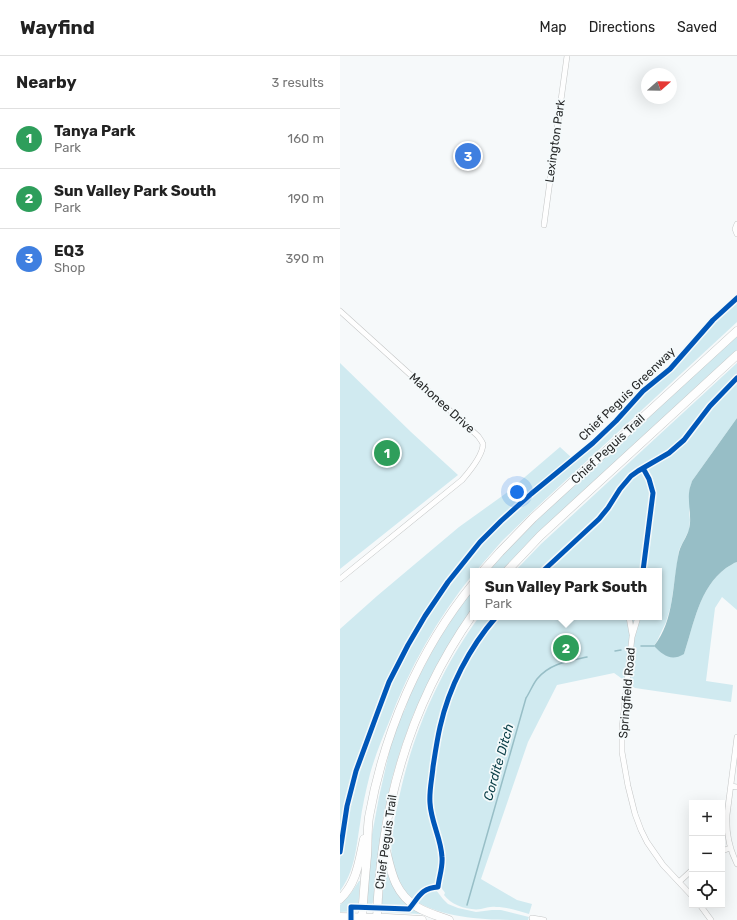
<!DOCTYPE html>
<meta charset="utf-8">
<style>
body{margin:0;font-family:Rubik,sans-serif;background:#f6f6f6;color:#222}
.controls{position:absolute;right:12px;bottom:12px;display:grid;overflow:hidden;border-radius:0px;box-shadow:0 4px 16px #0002}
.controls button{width:36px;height:36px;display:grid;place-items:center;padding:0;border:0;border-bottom:1px solid #e0e0e0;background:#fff;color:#222;font:20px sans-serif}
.compass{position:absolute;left:301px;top:12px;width:36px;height:36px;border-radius:50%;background:#fff;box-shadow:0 4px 16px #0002;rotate:70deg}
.you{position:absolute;left:177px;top:436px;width:14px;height:14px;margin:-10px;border:3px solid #fff;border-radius:50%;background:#1a73e8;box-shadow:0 0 0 6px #1a73e833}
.badge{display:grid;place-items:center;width:26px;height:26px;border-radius:50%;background:#111827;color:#fff;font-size:13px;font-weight:700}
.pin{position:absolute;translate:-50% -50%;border:2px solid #fff;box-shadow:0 1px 4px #0006}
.popup{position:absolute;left:130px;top:512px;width:192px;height:52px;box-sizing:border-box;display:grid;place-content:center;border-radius:0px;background:#fff;filter:drop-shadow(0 1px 3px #0005);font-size:13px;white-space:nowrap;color:#767676}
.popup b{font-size:15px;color:#222}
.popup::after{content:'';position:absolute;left:50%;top:100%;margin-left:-8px;border:8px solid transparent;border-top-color:#fff}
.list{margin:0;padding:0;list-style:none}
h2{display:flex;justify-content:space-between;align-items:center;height:52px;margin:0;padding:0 16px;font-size:17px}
h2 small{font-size:13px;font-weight:400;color:#767676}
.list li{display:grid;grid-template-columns:26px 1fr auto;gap:12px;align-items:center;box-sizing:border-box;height:60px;padding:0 16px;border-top:1px solid #e0e0e0}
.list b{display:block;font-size:15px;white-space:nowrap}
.list p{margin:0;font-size:13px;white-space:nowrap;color:#767676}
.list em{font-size:13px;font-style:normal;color:#767676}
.icon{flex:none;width:22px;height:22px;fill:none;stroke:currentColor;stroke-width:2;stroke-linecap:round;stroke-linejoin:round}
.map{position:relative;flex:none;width:397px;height:864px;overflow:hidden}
header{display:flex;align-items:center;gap:24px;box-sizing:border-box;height:56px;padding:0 20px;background:#fff;border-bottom:1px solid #e0e0e0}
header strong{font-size:19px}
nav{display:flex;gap:22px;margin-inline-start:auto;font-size:14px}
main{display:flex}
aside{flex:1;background:#fff}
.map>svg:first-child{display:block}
.green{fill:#d0eaf0}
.water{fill:#97bec6}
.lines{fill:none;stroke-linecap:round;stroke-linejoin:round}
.stream{stroke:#97bec6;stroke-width:1.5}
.minor-casing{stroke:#c4c6c6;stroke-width:6}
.primary-casing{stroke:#c4c6c6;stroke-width:9}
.minor{stroke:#fefefe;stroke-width:5}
.primary{stroke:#fefefe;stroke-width:8}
.cycleway-casing{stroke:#f5fafb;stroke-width:8}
.cycleway{stroke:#0057b8;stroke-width:5}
.labels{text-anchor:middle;stroke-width:3.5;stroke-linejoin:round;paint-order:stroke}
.street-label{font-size:12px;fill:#272929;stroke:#f5fafb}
.water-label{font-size:13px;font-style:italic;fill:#0a3e47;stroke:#f5fafb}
</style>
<header>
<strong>Wayfind</strong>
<nav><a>Map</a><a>Directions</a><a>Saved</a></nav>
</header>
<main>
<aside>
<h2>Nearby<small>3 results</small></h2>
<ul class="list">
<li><span class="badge" style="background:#2e9e5b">1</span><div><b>Tanya Park</b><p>Park</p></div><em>160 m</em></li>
<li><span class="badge" style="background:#2e9e5b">2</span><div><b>Sun Valley Park South</b><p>Park</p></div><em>190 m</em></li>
<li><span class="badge" style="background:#3f7fe0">3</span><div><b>EQ3</b><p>Shop</p></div><em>390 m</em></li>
</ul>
</aside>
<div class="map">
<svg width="397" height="864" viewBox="0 0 397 864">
<rect width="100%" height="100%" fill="#f6f9fa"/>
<!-- green -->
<path class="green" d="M 397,244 L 397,266 L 197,451 L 162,485 L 136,515 L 133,515 L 133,518 C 97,563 69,612 49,666 C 42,683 35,700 30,718 C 26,734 22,751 20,768 C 16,792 15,815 0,835 L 0,803 L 8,759 L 17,715 L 47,636 L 63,602 L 79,573 L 98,543 L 121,512 L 158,470 L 179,450 L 252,390 L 265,378 L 309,332 L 331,313 L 370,270 Z
M 397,280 L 397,294 L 191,484 L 162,515 L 148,515 L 172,488 L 178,483 L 179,481 L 205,456 Z
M 0,307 L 71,376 L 118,419 L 0,513 Z
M 397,307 L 397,320 C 385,332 373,343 363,356 C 354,367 347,380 336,389 C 323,400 307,405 294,416 C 279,427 272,445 261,459 L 201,515 L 175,515 L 201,488 Z
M 397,325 L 397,362 L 352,425 L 349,436 L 350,451 L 349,456 L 350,464 L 349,474 L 339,494 L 331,549 L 326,566 L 317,585 L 314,590 L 344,598 C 354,568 359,532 386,512 C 390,510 393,507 397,506 L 397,554 L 382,541 L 375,552 L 366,625 L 393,629 L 391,646 L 295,632 L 274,617 L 217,629 L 188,686 L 141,823 L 177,844 L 192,848 L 189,858 C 179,855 167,851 156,851 C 151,850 146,852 141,853 C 129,855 111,849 104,839 L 105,837 C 104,835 101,832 100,829 C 99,824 103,814 104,808 C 104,804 104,800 103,796 C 101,782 94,769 92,755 C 90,740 93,725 95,710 C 102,653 120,605 158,561 L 319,561 L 319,515 L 206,515 L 261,464 L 270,453 L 282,433 L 289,424 L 299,416 L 332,397 L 338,392 L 350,379 L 371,350 Z
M 220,391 L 232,402 C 206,423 179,444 156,467 C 126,499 97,535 75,573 C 58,604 44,636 31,669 C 25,685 18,701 13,717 C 7,740 4,764 0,788 L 0,573 L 37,540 L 119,471 L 165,438 Z
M 133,533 L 133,552 L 114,580 L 94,614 L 73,659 L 61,692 L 52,722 L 43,762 L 39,793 L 35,836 L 34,844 L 30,853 L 28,854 L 26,851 L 31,784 L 39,741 L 51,688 L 62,658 C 66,654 66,649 68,644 C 73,633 78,622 84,611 C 98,583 115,558 133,533 Z
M 139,561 L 154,561 C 130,590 112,623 101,659 C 96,676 94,693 92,710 C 90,723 88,736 89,749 C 90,772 103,791 99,814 C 98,818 98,823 97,826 C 94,831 88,831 84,833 C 79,836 76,840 74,844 C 70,841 66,837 63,833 C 59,829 55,817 53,811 C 49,790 53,768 58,747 C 71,681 99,616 139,561 Z
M 45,806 L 48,816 L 81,857 L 80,858 L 41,856 Z
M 19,825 L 20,825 L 18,855 L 0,856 L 0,849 L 11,837 Z
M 91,833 L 94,833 L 96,834 L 103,843 L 108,848 L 118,852 L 136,856 L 152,854 L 161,854 L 189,861 L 188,864 C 150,864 109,864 75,845 L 82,838 Z"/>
<!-- water -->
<path class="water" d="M 397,362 L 397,506 C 393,507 390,510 386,512 C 359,532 354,568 344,598 C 331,606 323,599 314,590 C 335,564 332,527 339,496 C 341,488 347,481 349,473 C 352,463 348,448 349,437 C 349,433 351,429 352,425 Z"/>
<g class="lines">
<!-- stream -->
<path class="stream" d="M 301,590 L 314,590
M 275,595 L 281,594
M 127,849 L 186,642 C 190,636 193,628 197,623 C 210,607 229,605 247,601"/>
<!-- minor casing -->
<g class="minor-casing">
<path id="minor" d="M 397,168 L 395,173 L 397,178
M 204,169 L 227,0
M 0,255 L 138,380 C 140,383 142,385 143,388 C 143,399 129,416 122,424 L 0,523
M 289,561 L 292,578
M 298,561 L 292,581 L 282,672 L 282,696 L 288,730 L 295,758 L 301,774 L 307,786 L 323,809 L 352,840
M 397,681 L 387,759 C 386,776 389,792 397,808
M 391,730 L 397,731
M 382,795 L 390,792
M 339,826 L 352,814
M 360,849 L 371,864
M 192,862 L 204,864"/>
</g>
<!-- primary casing -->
<g class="primary-casing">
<path id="primary" d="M 143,515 L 160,496 L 193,462 L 397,275
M 167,515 L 200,480 L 397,299
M 45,790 C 51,815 54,837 77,851 C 87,857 98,860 109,864
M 0,843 C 17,827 19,805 24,783
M 0,861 L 47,862 L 82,864
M 22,864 C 23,843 25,822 27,800 C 28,787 27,774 29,761 C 44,677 79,594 133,528
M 37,864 C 40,753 69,649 133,558"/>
</g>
<!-- minor -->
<use href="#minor" class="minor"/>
<!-- primary -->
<use href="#primary" class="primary"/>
<!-- cycleway casing -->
<g class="cycleway-casing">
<path id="cycleway" d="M 203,515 L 259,463 L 268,452 L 280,433 L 291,420 L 298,415 L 329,397 L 344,384 L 370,350 L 397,322
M 303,515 L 313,437 L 309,423 L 303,412
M 0,796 L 7,750 L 16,715 L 37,658 L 49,626 L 68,589 L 85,560 L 108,526 L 140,486 L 161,465 L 191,438 L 253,387 L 276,365 L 303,335 L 330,313 L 373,264 L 397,242
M 11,864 L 11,851 L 69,853 C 79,841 81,832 98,831 C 99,821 103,811 102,801 C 101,782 91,766 90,747 C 89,735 92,723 93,711 C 95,698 97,684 100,671 C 109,631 129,592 156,561"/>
</g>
<!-- cycleway -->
<use href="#cycleway" class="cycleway"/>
</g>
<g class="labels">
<!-- street labels -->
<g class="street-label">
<text transform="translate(215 85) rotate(-82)" y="4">Lexington Park</text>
<text transform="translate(287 338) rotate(-44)" y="4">Chief Peguis Greenway</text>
<text transform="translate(102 347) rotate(42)" y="4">Mahonee Drive</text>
<text transform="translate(268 393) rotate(-43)" y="4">Chief Peguis Trail</text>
<text transform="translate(287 637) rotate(-85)" y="4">Springfield Road</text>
<text transform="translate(46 786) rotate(-82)" y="4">Chief Peguis Trail</text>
</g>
<!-- water labels -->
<g class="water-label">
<text transform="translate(158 706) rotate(-74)" y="5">Cordite Ditch</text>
</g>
</g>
</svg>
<div class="controls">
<button>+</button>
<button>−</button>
<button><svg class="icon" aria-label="locate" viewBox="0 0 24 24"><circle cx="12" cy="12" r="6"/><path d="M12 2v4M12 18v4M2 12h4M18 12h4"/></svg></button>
</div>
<svg class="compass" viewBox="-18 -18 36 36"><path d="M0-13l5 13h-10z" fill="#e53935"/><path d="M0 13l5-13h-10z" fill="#767676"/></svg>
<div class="you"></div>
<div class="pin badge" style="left:47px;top:397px;background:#2e9e5b">1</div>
<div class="pin badge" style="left:226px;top:592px;background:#2e9e5b">2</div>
<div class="popup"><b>Sun Valley Park South</b>Park</div>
<div class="pin badge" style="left:128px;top:100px;background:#3f7fe0">3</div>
</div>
</main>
